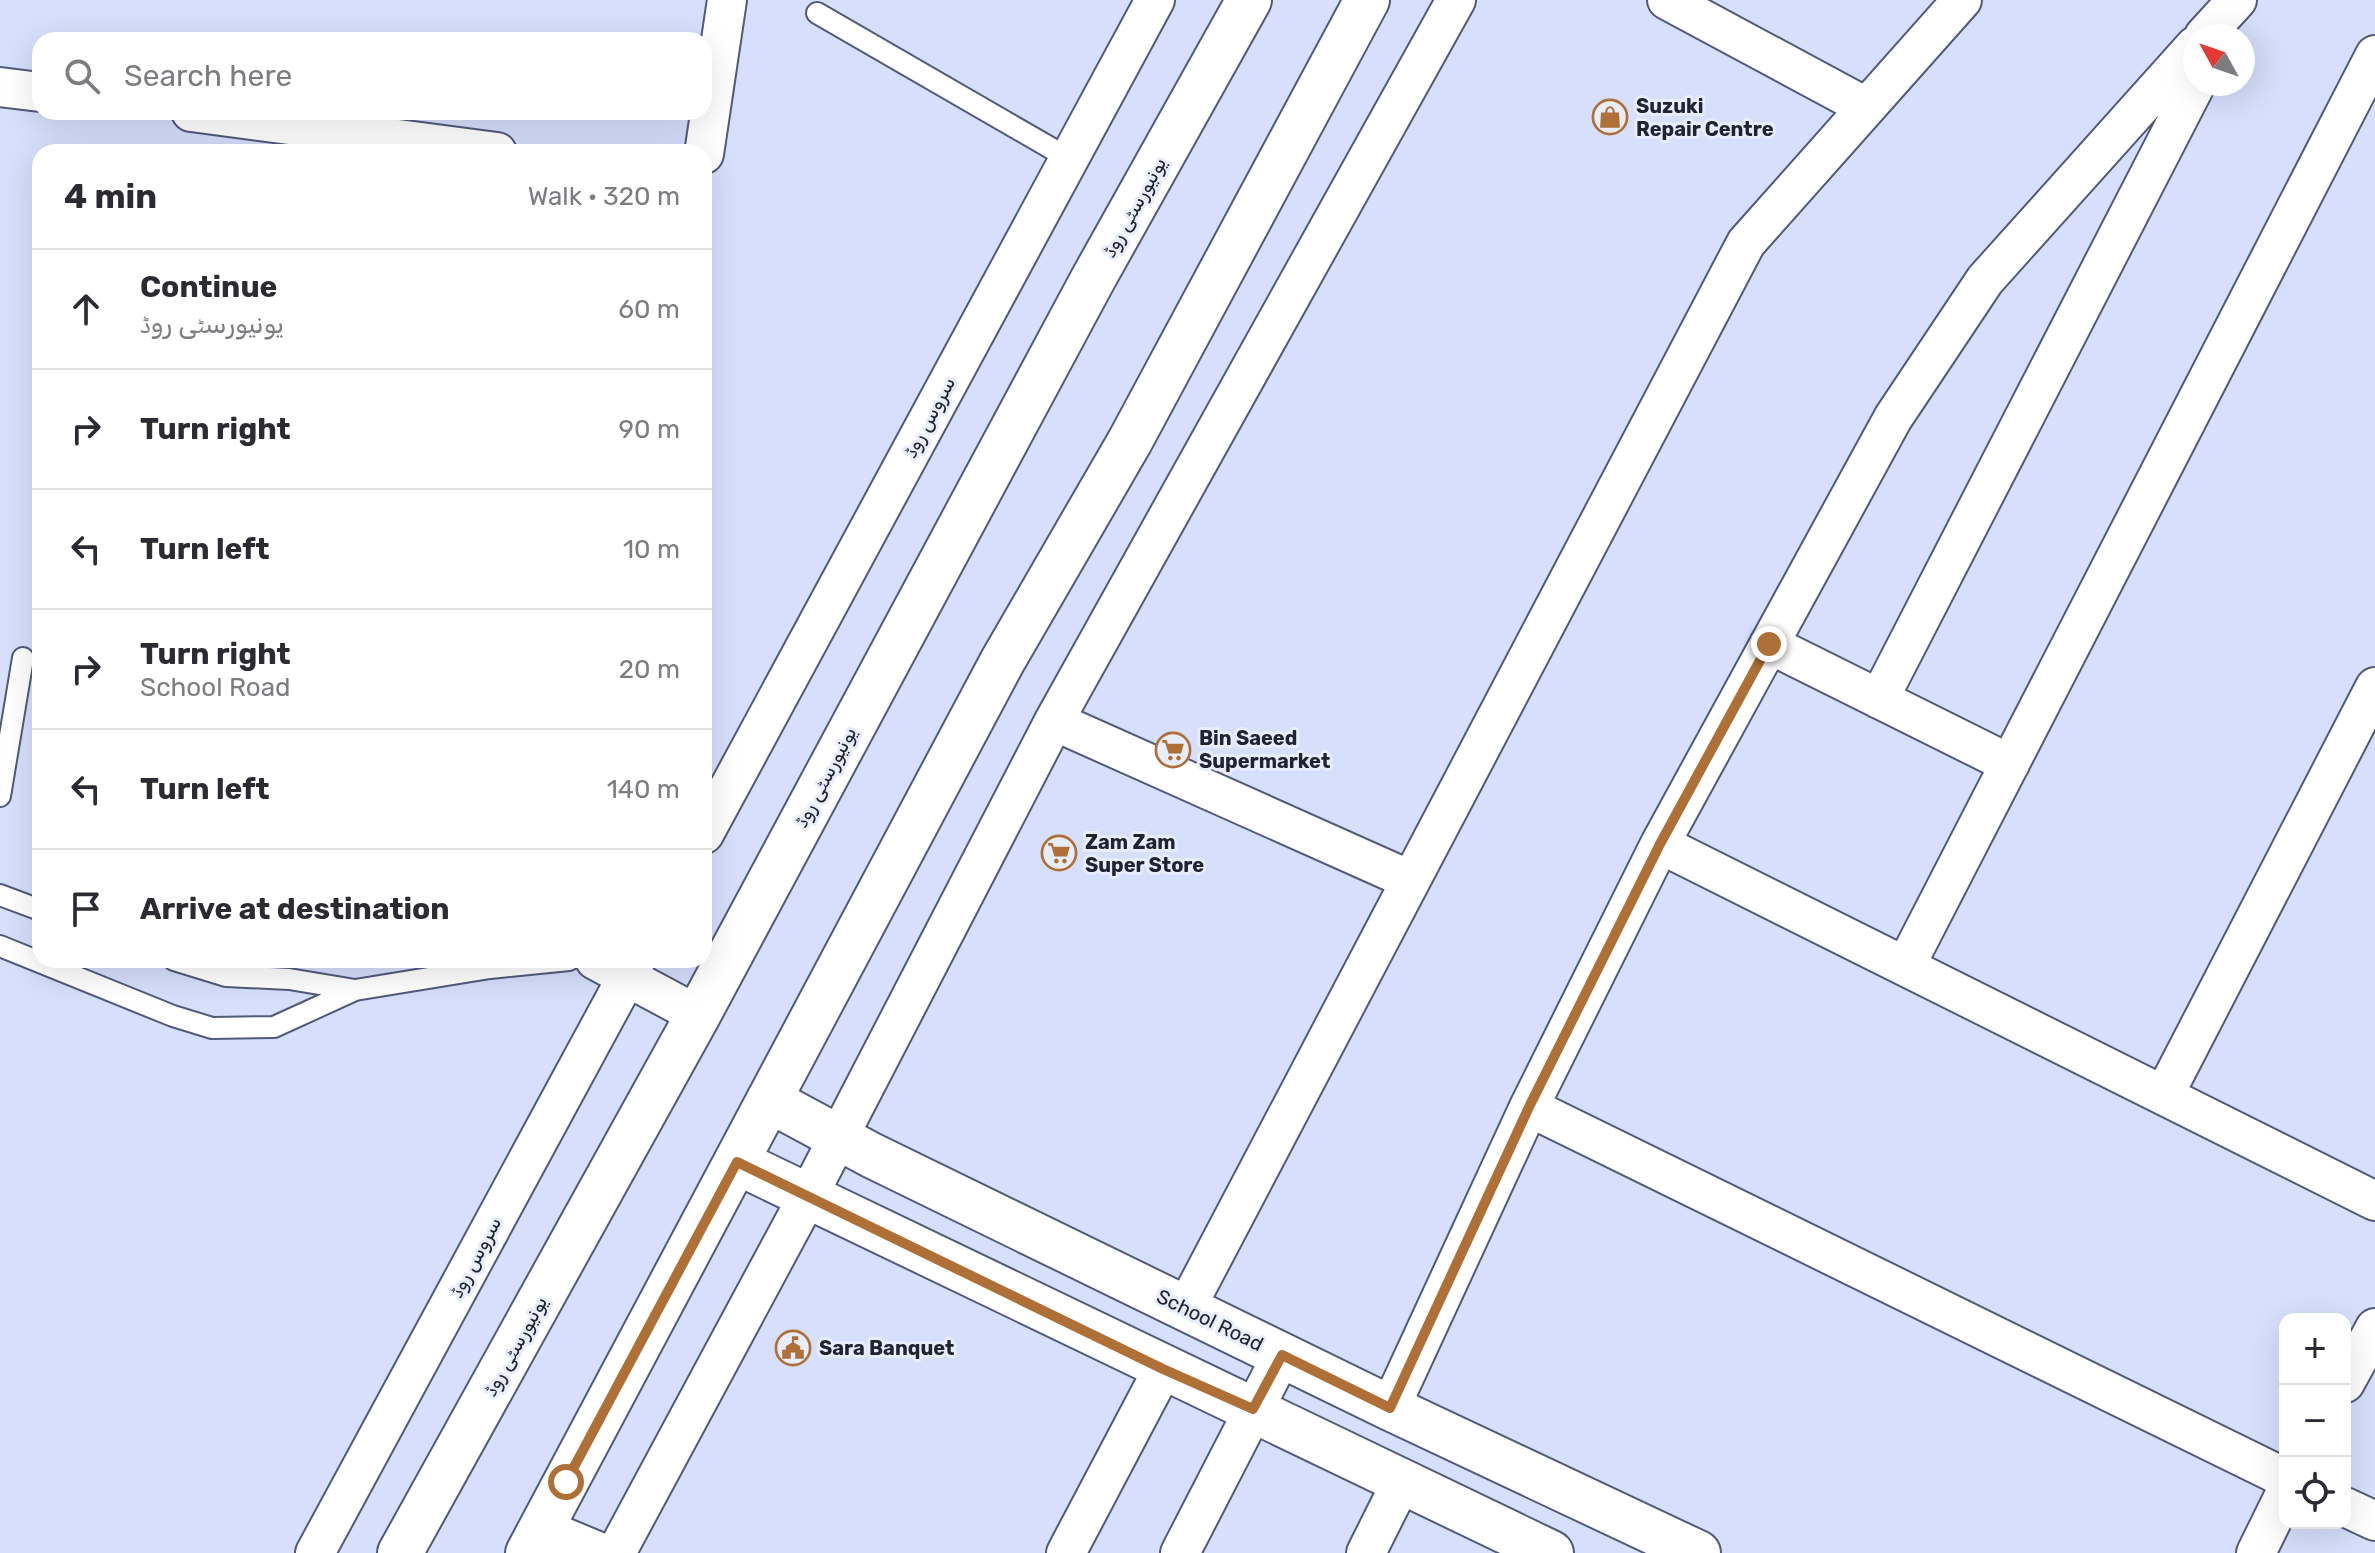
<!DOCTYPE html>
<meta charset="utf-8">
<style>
body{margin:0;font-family:Rubik,"Noto Naskh Arabic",sans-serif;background:#f2f2f3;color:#2b2b33}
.controls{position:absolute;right:24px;bottom:24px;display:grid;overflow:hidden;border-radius:16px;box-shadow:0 8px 32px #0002}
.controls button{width:72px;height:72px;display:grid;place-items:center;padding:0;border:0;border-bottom:2px solid #e1e1e2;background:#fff;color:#2b2b33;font:40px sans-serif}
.compass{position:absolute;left:2183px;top:24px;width:72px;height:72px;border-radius:50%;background:#fff;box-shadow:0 8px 32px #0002;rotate:310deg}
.stop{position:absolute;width:24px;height:24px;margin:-18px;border:6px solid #ae7036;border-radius:50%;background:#fff}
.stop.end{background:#ae7036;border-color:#fff;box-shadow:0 2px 8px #0008}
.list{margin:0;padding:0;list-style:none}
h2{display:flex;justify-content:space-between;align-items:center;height:104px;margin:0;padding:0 32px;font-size:34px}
h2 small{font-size:26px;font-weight:400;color:#7c7c81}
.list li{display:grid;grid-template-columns:52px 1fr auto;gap:24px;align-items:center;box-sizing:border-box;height:120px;padding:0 32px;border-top:2px solid #e1e1e2}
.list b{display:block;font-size:30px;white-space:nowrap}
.list p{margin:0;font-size:26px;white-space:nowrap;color:#7c7c81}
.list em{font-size:26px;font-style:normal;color:#7c7c81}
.icon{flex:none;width:44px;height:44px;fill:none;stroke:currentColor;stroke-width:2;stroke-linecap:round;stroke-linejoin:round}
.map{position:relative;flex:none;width:2375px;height:1553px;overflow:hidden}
.search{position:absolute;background:#fff;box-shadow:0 8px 32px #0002;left:32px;top:32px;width:680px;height:88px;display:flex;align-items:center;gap:20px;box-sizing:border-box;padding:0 28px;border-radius:24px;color:#7c7c81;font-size:30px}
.panel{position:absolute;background:#fff;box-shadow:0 8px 32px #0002;left:32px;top:144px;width:680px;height:824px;border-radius:24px}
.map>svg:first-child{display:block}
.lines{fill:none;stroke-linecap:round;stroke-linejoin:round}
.service-casing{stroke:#515b79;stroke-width:24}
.minor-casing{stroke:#515b79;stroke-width:42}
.tertiary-casing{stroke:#515b79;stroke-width:48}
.primary-casing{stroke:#515b79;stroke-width:48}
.service{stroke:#fff;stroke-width:20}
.minor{stroke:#fff;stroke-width:38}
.tertiary{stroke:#fff;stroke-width:44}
.primary{stroke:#fff;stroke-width:44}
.route{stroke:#ae7036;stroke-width:10}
.labels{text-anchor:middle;stroke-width:6;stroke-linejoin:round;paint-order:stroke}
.poi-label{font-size:20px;font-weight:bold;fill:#202431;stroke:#e8edfb;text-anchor:start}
.street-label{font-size:20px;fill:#202431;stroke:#e8edfb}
</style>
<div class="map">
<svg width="2375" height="1553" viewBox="0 0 2375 1553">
<rect width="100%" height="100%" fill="#d6dffb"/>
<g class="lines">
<!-- service casing -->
<g class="service-casing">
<path id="service" d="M 817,13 L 1068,158
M 0,796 L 23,658
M 0,895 L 40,910
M 0,946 L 173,1016 L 212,1028 L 274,1027 L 355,990 L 490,968 L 569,960
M 174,960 L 226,976 L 289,979 L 355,990"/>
</g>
<!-- minor casing -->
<g class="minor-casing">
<path id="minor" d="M 1667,0 L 1866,107
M 2204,36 L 2237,0
M 0,87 L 40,92
M 191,112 L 497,152
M 704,154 L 727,0
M 1769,644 L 2010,764
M 1879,699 L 2196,84
M 1054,721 L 1410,880
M 704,834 L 1155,0
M 1660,844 L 2375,1201
M 595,960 L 698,1015
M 1906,965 L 2375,55
M 2164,1095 L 2375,687
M 1529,1107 L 2285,1478
M 1186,1308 L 1746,243 L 1962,0
M 2345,1383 L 2375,1328
M 1390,1408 L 1529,1107 L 1660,844 L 1893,418 L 1985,280 L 2195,46
M 2345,1507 L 2375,1521
M 542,1528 L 602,1553
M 315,1553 L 636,960
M 616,1553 L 808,1196 L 1054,721 L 1456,0
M 1066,1553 L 1163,1369
M 1180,1553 L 1282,1355
M 1366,1553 L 1402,1481
M 2256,1553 L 2285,1494"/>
</g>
<!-- tertiary casing -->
<g class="tertiary-casing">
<path id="tertiary" d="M 769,1100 L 871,1155 L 1390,1408 L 1698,1553
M 737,1162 L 1551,1553"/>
</g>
<!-- primary casing -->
<g class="primary-casing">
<path id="primary" d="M 400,1553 L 698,1015 L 1093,279 L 1249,0
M 528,1553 L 1002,662 L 1130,441 L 1367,0"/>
</g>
<!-- service -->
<use href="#service" class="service"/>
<!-- minor -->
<use href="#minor" class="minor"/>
<!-- tertiary -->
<use href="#tertiary" class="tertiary"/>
<!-- primary -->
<use href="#primary" class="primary"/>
</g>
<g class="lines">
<!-- route -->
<path class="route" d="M 566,1482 L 737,1162 L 1163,1369 L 1253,1409 L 1282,1355 L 1390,1408 L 1529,1107 L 1660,844 L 1769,644"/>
</g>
<!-- icons -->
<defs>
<g id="shop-ring" transform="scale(1.8)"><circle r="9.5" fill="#e8edfb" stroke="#ae7036" stroke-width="1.5"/><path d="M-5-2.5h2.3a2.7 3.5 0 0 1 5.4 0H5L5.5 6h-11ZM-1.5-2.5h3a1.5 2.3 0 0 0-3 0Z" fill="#ae7036"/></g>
<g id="supermarket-ring" transform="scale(1.8)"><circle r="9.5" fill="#e8edfb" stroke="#ae7036" stroke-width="1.5"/><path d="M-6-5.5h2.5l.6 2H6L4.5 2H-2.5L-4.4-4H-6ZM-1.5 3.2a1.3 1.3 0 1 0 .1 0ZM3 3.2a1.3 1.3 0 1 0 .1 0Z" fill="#ae7036"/></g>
<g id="civic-ring" transform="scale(1.8)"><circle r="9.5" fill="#e8edfb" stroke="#ae7036" stroke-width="1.5"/><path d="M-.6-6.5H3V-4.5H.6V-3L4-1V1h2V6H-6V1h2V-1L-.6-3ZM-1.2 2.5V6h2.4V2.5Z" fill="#ae7036"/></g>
</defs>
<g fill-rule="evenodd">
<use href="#shop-ring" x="1610" y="117"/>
<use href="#supermarket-ring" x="1173" y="750"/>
<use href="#supermarket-ring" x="1059" y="853"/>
<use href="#civic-ring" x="793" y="1348"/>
</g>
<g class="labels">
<!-- poi labels -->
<g class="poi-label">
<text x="1636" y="113">Suzuki<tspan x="1636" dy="23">Repair Centre</tspan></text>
<text x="1199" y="745">Bin Saeed<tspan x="1199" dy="23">Supermarket</tspan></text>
<text x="1085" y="849">Zam Zam<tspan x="1085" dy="23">Super Store</tspan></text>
<text x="819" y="1355">Sara Banquet</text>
</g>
<!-- street labels -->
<g class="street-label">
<text transform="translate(1134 207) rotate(-61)" y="7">یونیورسٹی روڈ</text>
<text transform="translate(929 417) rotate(-62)" y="7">سروس روڈ</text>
<text transform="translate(825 777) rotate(-62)" y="7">یونیورسٹی روڈ</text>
<text transform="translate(475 1257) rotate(-62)" y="7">سروس روڈ</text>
<text transform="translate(1210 1320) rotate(26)" y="7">School Road</text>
<text transform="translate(515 1346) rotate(-61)" y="7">یونیورسٹی روڈ</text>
</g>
</g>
</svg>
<div class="controls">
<button>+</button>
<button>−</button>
<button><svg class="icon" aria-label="locate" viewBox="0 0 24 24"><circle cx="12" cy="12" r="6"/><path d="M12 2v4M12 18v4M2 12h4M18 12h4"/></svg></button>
</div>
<svg class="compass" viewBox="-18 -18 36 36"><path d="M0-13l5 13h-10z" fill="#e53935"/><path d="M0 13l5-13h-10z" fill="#7c7c81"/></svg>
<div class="stop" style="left:566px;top:1482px"></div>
<div class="stop end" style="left:1769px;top:644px"></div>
<div class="search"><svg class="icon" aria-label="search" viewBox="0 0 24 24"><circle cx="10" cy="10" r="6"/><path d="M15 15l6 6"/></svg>Search here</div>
<section class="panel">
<h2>4 min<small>Walk · 320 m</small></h2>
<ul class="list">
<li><svg class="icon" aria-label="ahead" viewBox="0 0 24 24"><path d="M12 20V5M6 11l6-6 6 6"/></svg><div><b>Continue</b><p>یونیورسٹی روڈ</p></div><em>60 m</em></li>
<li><svg class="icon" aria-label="right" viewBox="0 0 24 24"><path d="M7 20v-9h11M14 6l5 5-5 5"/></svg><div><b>Turn right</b></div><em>90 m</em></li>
<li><svg class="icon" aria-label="left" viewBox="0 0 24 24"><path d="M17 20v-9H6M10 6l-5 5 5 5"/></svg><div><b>Turn left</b></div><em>10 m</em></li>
<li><svg class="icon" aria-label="right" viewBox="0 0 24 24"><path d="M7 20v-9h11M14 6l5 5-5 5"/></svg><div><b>Turn right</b><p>School Road</p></div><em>20 m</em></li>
<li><svg class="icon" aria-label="left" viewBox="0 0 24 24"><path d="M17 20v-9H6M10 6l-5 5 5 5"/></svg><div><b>Turn left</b></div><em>140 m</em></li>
<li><svg class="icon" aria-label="arrive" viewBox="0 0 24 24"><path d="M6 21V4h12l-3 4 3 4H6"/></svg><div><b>Arrive at destination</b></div></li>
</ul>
</section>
</div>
